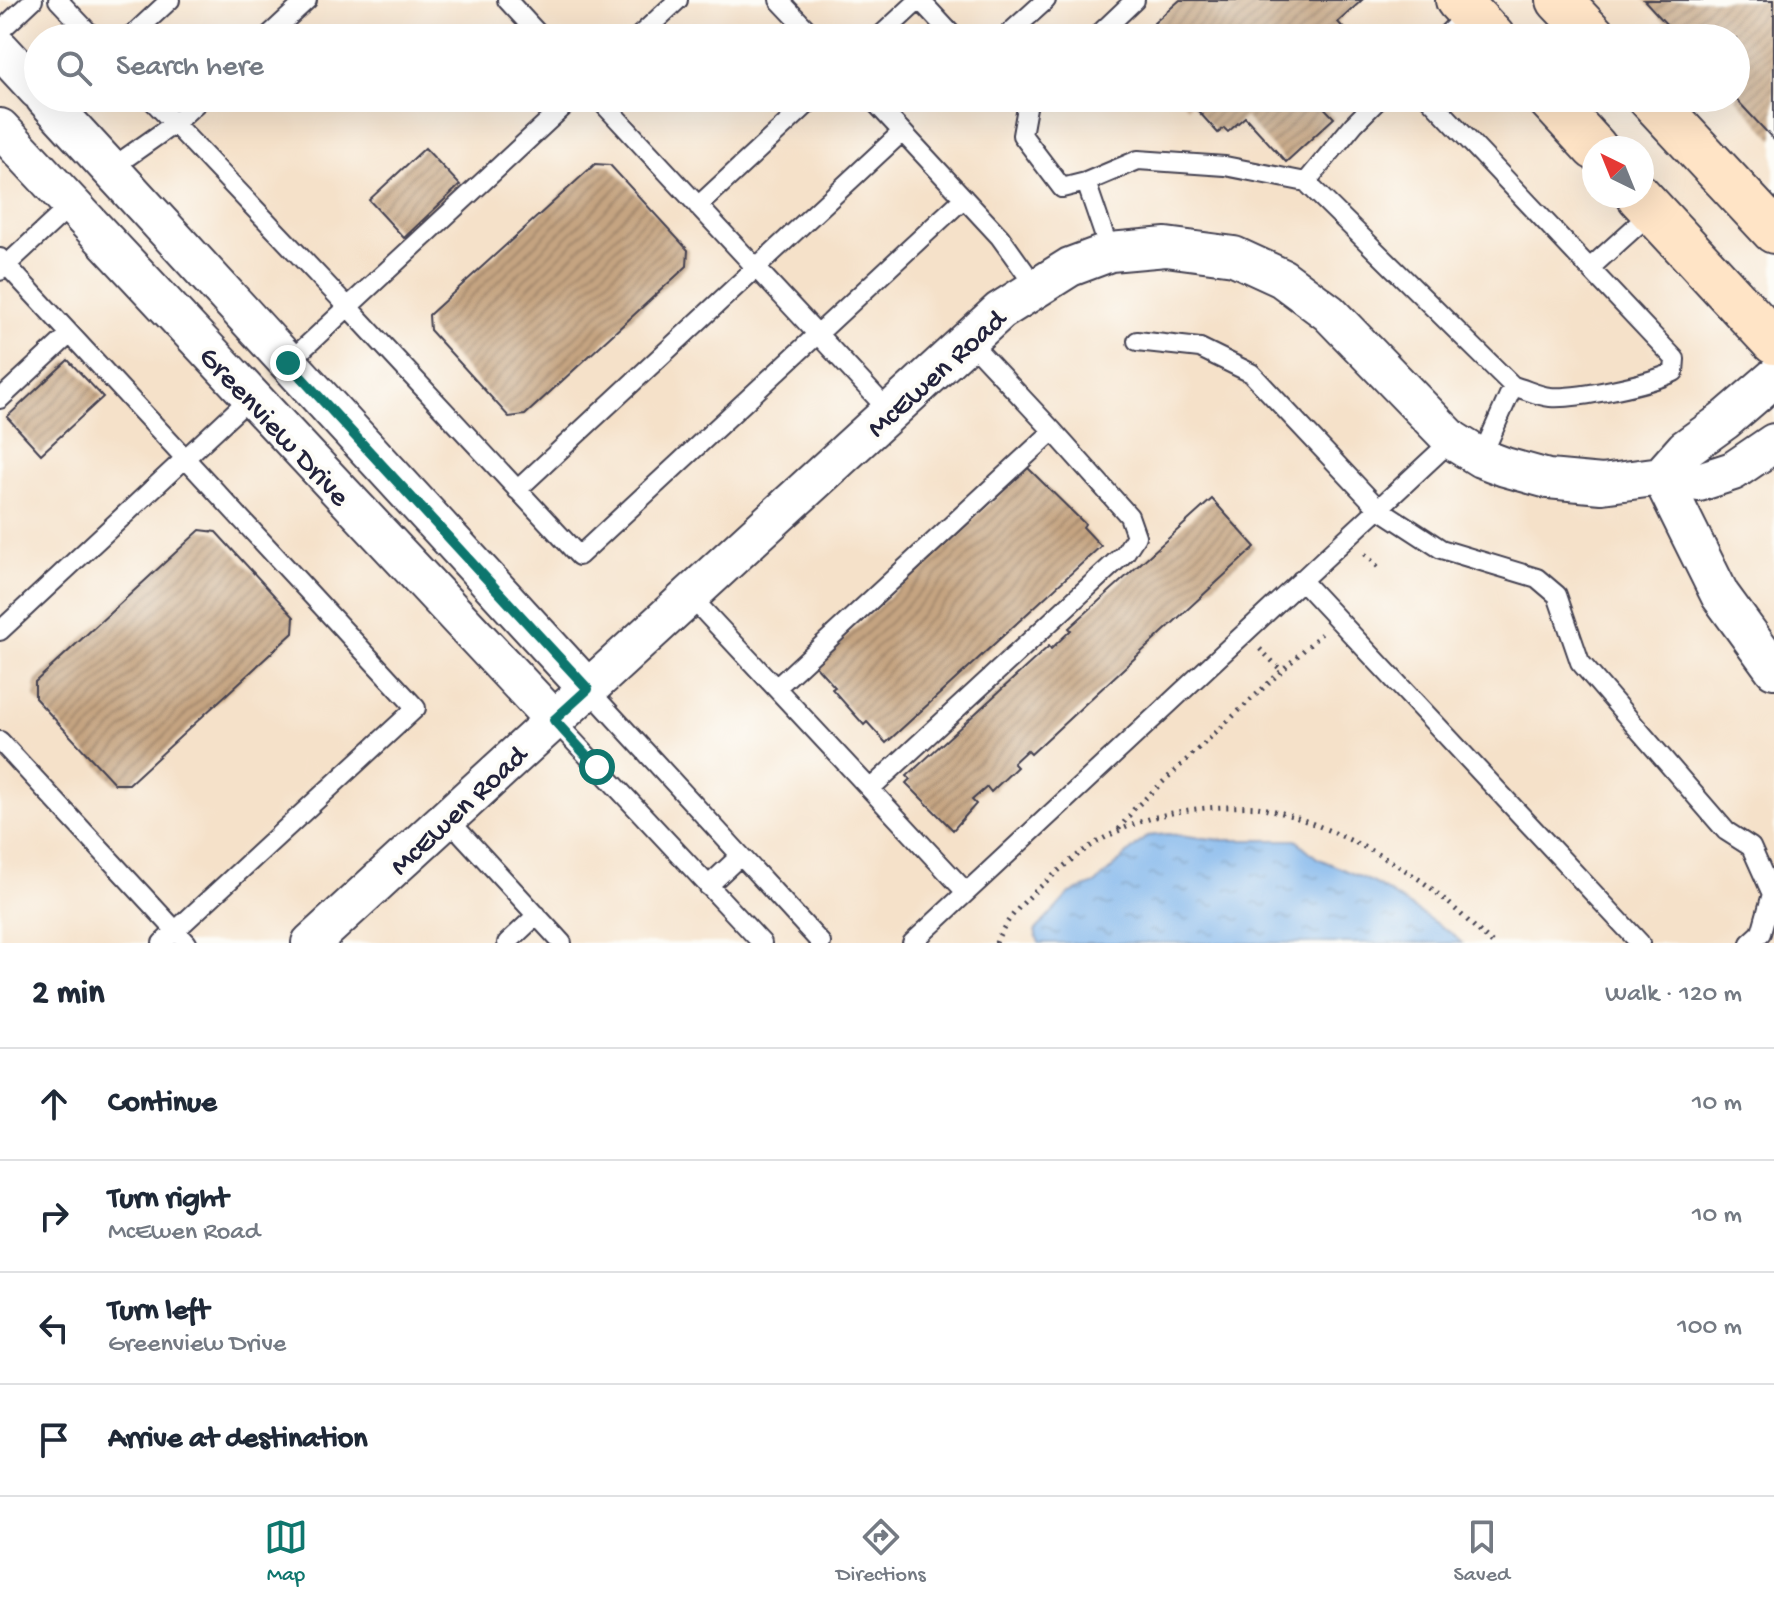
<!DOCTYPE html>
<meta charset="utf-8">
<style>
body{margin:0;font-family:"Gochi Hand",sans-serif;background:#f2f2f3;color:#1f2937}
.compass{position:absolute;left:1582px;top:136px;width:72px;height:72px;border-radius:50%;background:#fff;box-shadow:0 8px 32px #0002;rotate:317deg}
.stop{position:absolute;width:24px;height:24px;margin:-18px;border:6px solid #0f766e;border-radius:50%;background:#fff}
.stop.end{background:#0f766e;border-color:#fff;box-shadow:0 2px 8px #0008}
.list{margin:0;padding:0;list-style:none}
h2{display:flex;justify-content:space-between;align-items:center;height:104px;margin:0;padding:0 32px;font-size:34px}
h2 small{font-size:26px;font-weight:400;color:#747a83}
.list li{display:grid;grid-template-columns:52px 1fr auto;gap:24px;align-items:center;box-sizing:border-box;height:112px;padding:0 32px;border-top:2px solid #e0e1e3}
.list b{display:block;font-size:30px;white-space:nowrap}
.list p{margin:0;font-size:26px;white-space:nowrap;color:#747a83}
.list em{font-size:26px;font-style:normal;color:#747a83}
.icon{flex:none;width:44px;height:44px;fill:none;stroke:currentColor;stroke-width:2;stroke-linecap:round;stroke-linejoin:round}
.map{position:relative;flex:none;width:1774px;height:943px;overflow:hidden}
.search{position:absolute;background:#fff;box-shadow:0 8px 32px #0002;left:24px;right:24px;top:24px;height:88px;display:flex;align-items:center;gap:20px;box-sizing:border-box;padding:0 28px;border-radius:44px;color:#747a83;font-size:30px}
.sheet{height:552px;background:#fff}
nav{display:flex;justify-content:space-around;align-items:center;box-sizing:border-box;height:112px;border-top:2px solid #e0e1e3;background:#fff;font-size:22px;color:#747a83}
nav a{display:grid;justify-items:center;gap:4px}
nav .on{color:#0f766e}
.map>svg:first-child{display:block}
.water{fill:url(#water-ripples);stroke:#4e6a93;stroke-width:2}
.building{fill:url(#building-hatch)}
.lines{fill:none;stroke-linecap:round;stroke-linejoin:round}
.service-casing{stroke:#423f50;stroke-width:22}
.minor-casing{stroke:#423f50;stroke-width:42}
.secondary-casing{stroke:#423f50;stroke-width:48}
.path{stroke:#423f50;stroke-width:5;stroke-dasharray:2 6;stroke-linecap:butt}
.service{stroke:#fff;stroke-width:18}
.minor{stroke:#fff;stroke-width:38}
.secondary{stroke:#ffe4c6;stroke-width:44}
.route{stroke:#0f766e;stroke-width:10}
.labels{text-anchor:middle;stroke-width:8;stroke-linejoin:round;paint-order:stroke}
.street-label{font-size:30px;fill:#22223b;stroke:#fdfcf7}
</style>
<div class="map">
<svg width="1774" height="943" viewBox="0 0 1774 943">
<defs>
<pattern id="water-ripples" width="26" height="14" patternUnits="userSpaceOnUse" patternTransform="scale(2)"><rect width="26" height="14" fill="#7bb3eb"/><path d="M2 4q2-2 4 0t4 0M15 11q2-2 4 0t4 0" fill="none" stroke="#6491c0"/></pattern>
<pattern id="building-hatch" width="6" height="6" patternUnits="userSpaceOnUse" patternTransform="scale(2)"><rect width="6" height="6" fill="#c5a481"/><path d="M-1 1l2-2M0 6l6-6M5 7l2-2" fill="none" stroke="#a0856b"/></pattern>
</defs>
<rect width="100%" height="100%" fill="#fdfcf7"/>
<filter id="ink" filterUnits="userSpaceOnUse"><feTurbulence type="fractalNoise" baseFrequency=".0125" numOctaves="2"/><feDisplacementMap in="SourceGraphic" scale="16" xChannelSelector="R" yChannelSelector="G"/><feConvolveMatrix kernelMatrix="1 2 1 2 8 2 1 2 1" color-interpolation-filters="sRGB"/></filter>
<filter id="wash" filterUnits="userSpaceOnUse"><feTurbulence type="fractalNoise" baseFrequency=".006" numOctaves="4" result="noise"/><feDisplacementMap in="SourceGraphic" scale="32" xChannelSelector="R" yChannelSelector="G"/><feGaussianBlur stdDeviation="1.8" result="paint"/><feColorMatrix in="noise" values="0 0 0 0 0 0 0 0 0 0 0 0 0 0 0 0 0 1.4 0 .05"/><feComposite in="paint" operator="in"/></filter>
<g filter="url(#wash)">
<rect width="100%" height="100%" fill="#f5e1c9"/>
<!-- water -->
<path class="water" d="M 1168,834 L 1222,840 L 1296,840 L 1317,858 L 1374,883 L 1451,933 L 1462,943 L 1039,943 L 1035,931 L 1070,893 L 1095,884 L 1147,836 Z"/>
<g id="blocks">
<!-- building -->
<path class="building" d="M 1180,0 L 1362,0 L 1338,22 L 1352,38 L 1148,38 L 1158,29 L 1154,23 Z
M 1644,0 L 1774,0 L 1774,140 L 1736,99 L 1736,38 L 1679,38 Z
M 1179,98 L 1315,98 L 1334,118 L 1286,162 L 1245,117 L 1228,132 L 1224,128 L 1218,133 L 1191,103 L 1187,107 Z
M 425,148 L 460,185 L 404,238 L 369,200 Z
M 595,164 L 610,165 L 688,250 L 687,266 L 525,415 L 509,417 L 430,330 L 429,315 Z
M 68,360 L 103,397 L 41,454 L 7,417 Z
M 1028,468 L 1085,524 L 1083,527 L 1101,546 L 886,743 L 867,722 L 864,725 L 832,689 L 835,687 L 815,665 Z
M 1212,499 L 1255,547 L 1031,754 L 1027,750 L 1013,763 L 1017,767 L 991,792 L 987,787 L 972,800 L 976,804 L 953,830 L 906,783 L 910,779 L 907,776 L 1049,646 L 1051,649 L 1071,630 L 1069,628 Z
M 200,530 L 216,532 L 294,617 L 293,633 L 129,784 L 115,784 L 35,698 L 35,682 Z"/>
</g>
</g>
<g filter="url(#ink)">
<use href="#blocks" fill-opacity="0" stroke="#423f50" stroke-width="2"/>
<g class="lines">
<!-- service casing -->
<g class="service-casing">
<path id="service" d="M 58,0 L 94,38
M 507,0 L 542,38
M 779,0 L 815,38
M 920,0 L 955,38
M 0,31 L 33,0
M 129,38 L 170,0
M 266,38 L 307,0
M 637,38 L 678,0
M 878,38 L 919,0
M 1004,38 L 1046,0
M 1095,38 L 1135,0
M 1443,38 L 1469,12
M 150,98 L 348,307 L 288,363
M 573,98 L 348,307 L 579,556 L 964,198
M 598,98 L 890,412
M 871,98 L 1000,237 L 1035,286
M 1033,98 L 1028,102 L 1022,135 L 1062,188 L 1086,182
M 1429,98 L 1675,359 L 1674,372 C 1649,384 1577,399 1550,397 C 1538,396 1525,389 1513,386
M 110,169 L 174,124 L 202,98
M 1306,182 L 1354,124 L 1380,98
M 698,206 L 814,98
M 1110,252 L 1086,182 L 1138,160 L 1225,166 L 1306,182 L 1513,386 L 1481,458
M 0,258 L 416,708 L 162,943
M 1590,268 L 1653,211
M 0,271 L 71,205
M 968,340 L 1053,431
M 1137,341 L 1200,348 L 1251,373 L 1378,508 L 1441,549 L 1537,578 L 1557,595 L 1580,662 L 1726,831 L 1751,847 L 1772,894 L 1761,933 L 1750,943
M 0,399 L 70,334
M 517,490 L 902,132
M 1301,580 L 1640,943
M 690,596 L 966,892
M 0,631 L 251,397
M 776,688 L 1053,431 L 1129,516 L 1136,536 L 1125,553 L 870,789
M 588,689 L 821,943
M 554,720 L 762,943
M 0,741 L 187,943
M 447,818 L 562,943
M 708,886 L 740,856
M 507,943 L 537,915
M 912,943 L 1452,440"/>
</g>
<!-- minor casing -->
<g class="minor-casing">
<path id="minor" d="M 0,49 L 38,90
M 45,98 L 588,689
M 0,128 L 554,720
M 1661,476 L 1720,595 L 1774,669
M 1661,476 L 1685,449 L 1724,421 L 1774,378
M 311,943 L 1000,311 L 1070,267 L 1110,252 L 1166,247 L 1234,256 L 1282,278 L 1329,313 L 1452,440 L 1481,458 L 1505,467 L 1548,479 L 1602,484 L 1661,476 L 1699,482 L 1733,471 L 1774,443"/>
</g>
<!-- secondary casing -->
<g class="secondary-casing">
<path id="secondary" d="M 1458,0 L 1493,38
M 1559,0 L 1595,38
M 1549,98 L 1595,148
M 1650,98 L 1774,231
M 1639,196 L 1774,342"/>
</g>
<!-- path -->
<path class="path" d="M 1365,554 L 1381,570
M 1260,649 L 1282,671
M 1119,829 L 1134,809 L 1321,634
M 996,943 C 1008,912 1040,887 1064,866 C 1111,826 1166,808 1227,807 C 1237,807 1248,806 1257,807 C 1301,814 1371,848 1408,872 C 1439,891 1465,919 1492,943"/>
<!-- service -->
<use href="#service" class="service"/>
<!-- minor -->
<use href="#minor" class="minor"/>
<!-- secondary -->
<use href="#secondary" class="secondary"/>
</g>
</g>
<g class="lines" filter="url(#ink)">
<!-- route -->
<path class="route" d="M 288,363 L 588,689 L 554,720 L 597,767"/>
</g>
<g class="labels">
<!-- street labels -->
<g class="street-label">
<text transform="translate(935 372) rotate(-42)" y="10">McEwen Road</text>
<text transform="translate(276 425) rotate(47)" y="10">Greenview Drive</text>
<text transform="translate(457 809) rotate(-43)" y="10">McEwen Road</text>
</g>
</g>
</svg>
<svg class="compass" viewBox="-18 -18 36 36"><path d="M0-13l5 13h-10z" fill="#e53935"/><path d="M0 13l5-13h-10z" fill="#747a83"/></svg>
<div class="stop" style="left:597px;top:767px"></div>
<div class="stop end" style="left:288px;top:363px"></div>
<div class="search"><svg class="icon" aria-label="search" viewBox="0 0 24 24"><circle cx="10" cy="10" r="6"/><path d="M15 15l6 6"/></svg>Search here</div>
</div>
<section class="sheet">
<h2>2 min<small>Walk · 120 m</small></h2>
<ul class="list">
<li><svg class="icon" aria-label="ahead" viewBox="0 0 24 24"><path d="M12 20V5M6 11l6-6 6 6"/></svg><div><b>Continue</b></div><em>10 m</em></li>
<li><svg class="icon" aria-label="right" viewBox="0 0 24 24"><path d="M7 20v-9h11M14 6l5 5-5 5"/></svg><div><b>Turn right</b><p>McEwen Road</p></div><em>10 m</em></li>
<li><svg class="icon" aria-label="left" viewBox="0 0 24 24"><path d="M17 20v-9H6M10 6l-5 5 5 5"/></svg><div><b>Turn left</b><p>Greenview Drive</p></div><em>100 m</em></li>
<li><svg class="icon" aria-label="arrive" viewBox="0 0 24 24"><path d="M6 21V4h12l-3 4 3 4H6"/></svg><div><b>Arrive at destination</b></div></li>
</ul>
</section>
<nav>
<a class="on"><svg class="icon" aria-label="map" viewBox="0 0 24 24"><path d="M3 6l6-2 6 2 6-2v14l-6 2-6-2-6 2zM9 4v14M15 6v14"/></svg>Map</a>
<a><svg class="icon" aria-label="directions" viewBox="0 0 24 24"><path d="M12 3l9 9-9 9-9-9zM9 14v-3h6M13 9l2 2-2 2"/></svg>Directions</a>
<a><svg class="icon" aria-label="saved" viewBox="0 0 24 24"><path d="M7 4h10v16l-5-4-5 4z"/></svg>Saved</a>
</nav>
